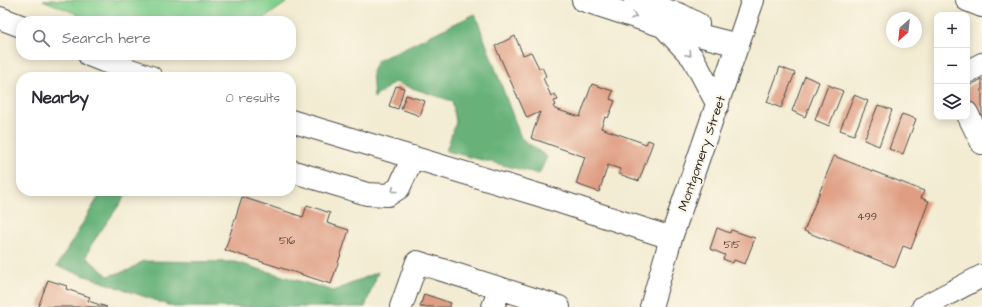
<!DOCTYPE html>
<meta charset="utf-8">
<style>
body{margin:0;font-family:"Architects Daughter",sans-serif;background:#f7f7f7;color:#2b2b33}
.controls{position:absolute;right:12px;top:12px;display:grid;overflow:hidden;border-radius:8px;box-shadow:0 2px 10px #0003}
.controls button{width:36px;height:36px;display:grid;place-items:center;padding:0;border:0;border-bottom:1px solid #e1e1e2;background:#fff;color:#2b2b33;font:20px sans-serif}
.compass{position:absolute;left:886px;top:12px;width:36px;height:36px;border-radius:50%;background:#fff;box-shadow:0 2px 10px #0003;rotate:207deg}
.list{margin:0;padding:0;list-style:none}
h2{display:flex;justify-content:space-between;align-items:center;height:52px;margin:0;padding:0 16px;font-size:17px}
h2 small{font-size:13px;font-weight:400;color:#7c7c81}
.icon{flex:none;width:22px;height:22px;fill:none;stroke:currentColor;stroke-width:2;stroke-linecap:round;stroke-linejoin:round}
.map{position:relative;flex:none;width:982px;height:307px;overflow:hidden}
.search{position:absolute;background:#fff;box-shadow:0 2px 10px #0003;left:16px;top:16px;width:280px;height:44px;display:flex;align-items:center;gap:10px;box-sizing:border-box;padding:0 14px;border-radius:16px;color:#7c7c81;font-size:15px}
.panel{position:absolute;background:#fff;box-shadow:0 2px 10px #0003;left:16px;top:72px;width:280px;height:124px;border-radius:16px}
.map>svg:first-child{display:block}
.green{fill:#81d08f;stroke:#567e5d}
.forest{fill:#68b27a;stroke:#4a6e52}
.building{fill:#df9d83}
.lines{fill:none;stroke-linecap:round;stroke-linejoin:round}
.minor-casing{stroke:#494844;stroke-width:24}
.major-casing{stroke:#494844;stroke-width:24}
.minor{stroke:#fff;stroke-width:22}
.major{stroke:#fff;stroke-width:22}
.oneway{stroke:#a0a0a0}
.labels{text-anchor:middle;stroke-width:4;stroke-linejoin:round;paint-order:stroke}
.number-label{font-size:11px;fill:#584841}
.street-label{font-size:13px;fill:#2b2b2b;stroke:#fcf5e5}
</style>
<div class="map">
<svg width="982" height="307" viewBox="0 0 982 307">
<rect width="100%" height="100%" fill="#fcf5e5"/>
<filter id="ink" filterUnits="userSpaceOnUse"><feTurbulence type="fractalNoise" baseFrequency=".025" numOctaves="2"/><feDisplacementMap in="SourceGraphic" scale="8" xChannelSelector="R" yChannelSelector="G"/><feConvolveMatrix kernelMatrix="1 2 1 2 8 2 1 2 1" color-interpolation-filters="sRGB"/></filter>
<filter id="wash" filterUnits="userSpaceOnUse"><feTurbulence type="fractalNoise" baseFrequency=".012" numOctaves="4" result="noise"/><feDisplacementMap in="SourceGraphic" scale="16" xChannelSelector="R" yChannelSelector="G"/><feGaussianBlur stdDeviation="0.9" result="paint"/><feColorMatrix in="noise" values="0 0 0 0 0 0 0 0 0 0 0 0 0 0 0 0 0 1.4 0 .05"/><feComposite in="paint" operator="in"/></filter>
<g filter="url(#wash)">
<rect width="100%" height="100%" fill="#f3ecd3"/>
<!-- green -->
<path class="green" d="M 43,0 L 287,0 L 286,3 L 260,21 L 94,21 Z"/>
<!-- forest -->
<path class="forest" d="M 475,14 L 521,138 L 547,157 L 539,174 L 446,151 L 456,122 L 452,101 L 394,82 L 374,98 L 372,72 L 377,61 Z
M 102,191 L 129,191 L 91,245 L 86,257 L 108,276 L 129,270 L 143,261 L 235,262 L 334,291 L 378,272 L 365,307 L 174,307 L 57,266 Z"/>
<g id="blocks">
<!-- building -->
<path class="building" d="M 515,36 L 523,55 L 531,52 L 539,68 L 542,67 L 546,76 L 543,78 L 551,96 L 555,94 L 558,100 L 554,101 L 556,105 L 553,106 L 555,109 L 580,117 L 592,84 L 613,91 L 610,99 L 615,101 L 608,118 L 605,117 L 601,128 L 646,144 L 648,140 L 653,142 L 639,181 L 619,174 L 620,169 L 608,165 L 599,192 L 576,184 L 585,157 L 531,138 L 540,112 L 527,118 L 495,46 Z
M 780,67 L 795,73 L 781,108 L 767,102 Z
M 805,76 L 819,82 L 805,117 L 792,111 Z
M 982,79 L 982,124 L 967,96 L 967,87 Z
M 828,85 L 843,91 L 829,126 L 815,120 Z
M 396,86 L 404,88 L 398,109 L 389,106 Z
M 406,95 L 425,101 L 420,116 L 401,109 Z
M 854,95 L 868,101 L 854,135 L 840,130 Z
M 878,105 L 892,110 L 879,146 L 864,140 Z
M 902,114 L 916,119 L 903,154 L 889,149 Z
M 834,156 L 924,191 L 921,198 L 929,201 L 911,249 L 903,246 L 895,267 L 804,231 Z
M 242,197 L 303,217 L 307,205 L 330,213 L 327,223 L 349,230 L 331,284 L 225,250 Z
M 717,228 L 730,233 L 731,230 L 755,238 L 745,264 L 734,260 L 733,263 L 723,259 L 725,255 L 710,249 Z
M 48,280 L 67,286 L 66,289 L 90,297 L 88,301 L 107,307 L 38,307 Z
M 424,294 L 451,303 L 449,307 L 420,307 Z"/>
</g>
</g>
<g filter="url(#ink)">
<use href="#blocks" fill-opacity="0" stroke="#494844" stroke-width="1"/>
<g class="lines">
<!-- minor casing -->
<g class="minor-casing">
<path id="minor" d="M 967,0 L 982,6
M 0,18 L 21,26
M 89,55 L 104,61 L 151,77
M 967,72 L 982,64
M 967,113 L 982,143
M 291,121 L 542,196 L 671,238
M 291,171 L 367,194 L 388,195 L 399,188 L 413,157
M 401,307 L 417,262 L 559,307
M 493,307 L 500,288"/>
</g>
<!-- major casing -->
<g class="major-casing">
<path id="major" d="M 583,0 L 663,26 L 738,45
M 635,0 L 681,15 L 698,24
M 663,26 L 693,58 L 718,105
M 651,307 L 671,238 L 753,0
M 923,307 L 982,276"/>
</g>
<!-- minor -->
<use href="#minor" class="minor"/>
<!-- major -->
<use href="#major" class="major"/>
</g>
<!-- one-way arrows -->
<defs><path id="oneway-chevron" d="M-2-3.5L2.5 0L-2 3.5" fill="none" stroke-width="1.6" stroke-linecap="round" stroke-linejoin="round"/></defs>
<g class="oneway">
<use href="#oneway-chevron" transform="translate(634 16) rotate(18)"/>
<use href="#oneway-chevron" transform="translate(689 54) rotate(49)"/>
<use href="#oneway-chevron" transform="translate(394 190) rotate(142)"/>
</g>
</g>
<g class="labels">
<!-- number labels -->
<g class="number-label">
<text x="867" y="220">499</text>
<text x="287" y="244">516</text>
<text x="732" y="248">515</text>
</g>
<!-- street labels -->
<g class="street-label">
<text transform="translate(701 153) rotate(-71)" y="5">Montgomery Street</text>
</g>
</g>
</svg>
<div class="controls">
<button>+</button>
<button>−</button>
<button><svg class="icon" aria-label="layers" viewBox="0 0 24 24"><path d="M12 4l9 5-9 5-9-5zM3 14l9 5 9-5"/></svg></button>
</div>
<svg class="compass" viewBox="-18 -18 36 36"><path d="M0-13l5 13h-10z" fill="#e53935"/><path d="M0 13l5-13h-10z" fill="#7c7c81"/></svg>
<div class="search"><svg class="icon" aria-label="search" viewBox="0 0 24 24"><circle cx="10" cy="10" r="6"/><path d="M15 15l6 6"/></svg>Search here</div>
<section class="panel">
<h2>Nearby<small>0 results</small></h2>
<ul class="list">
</ul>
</section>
</div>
